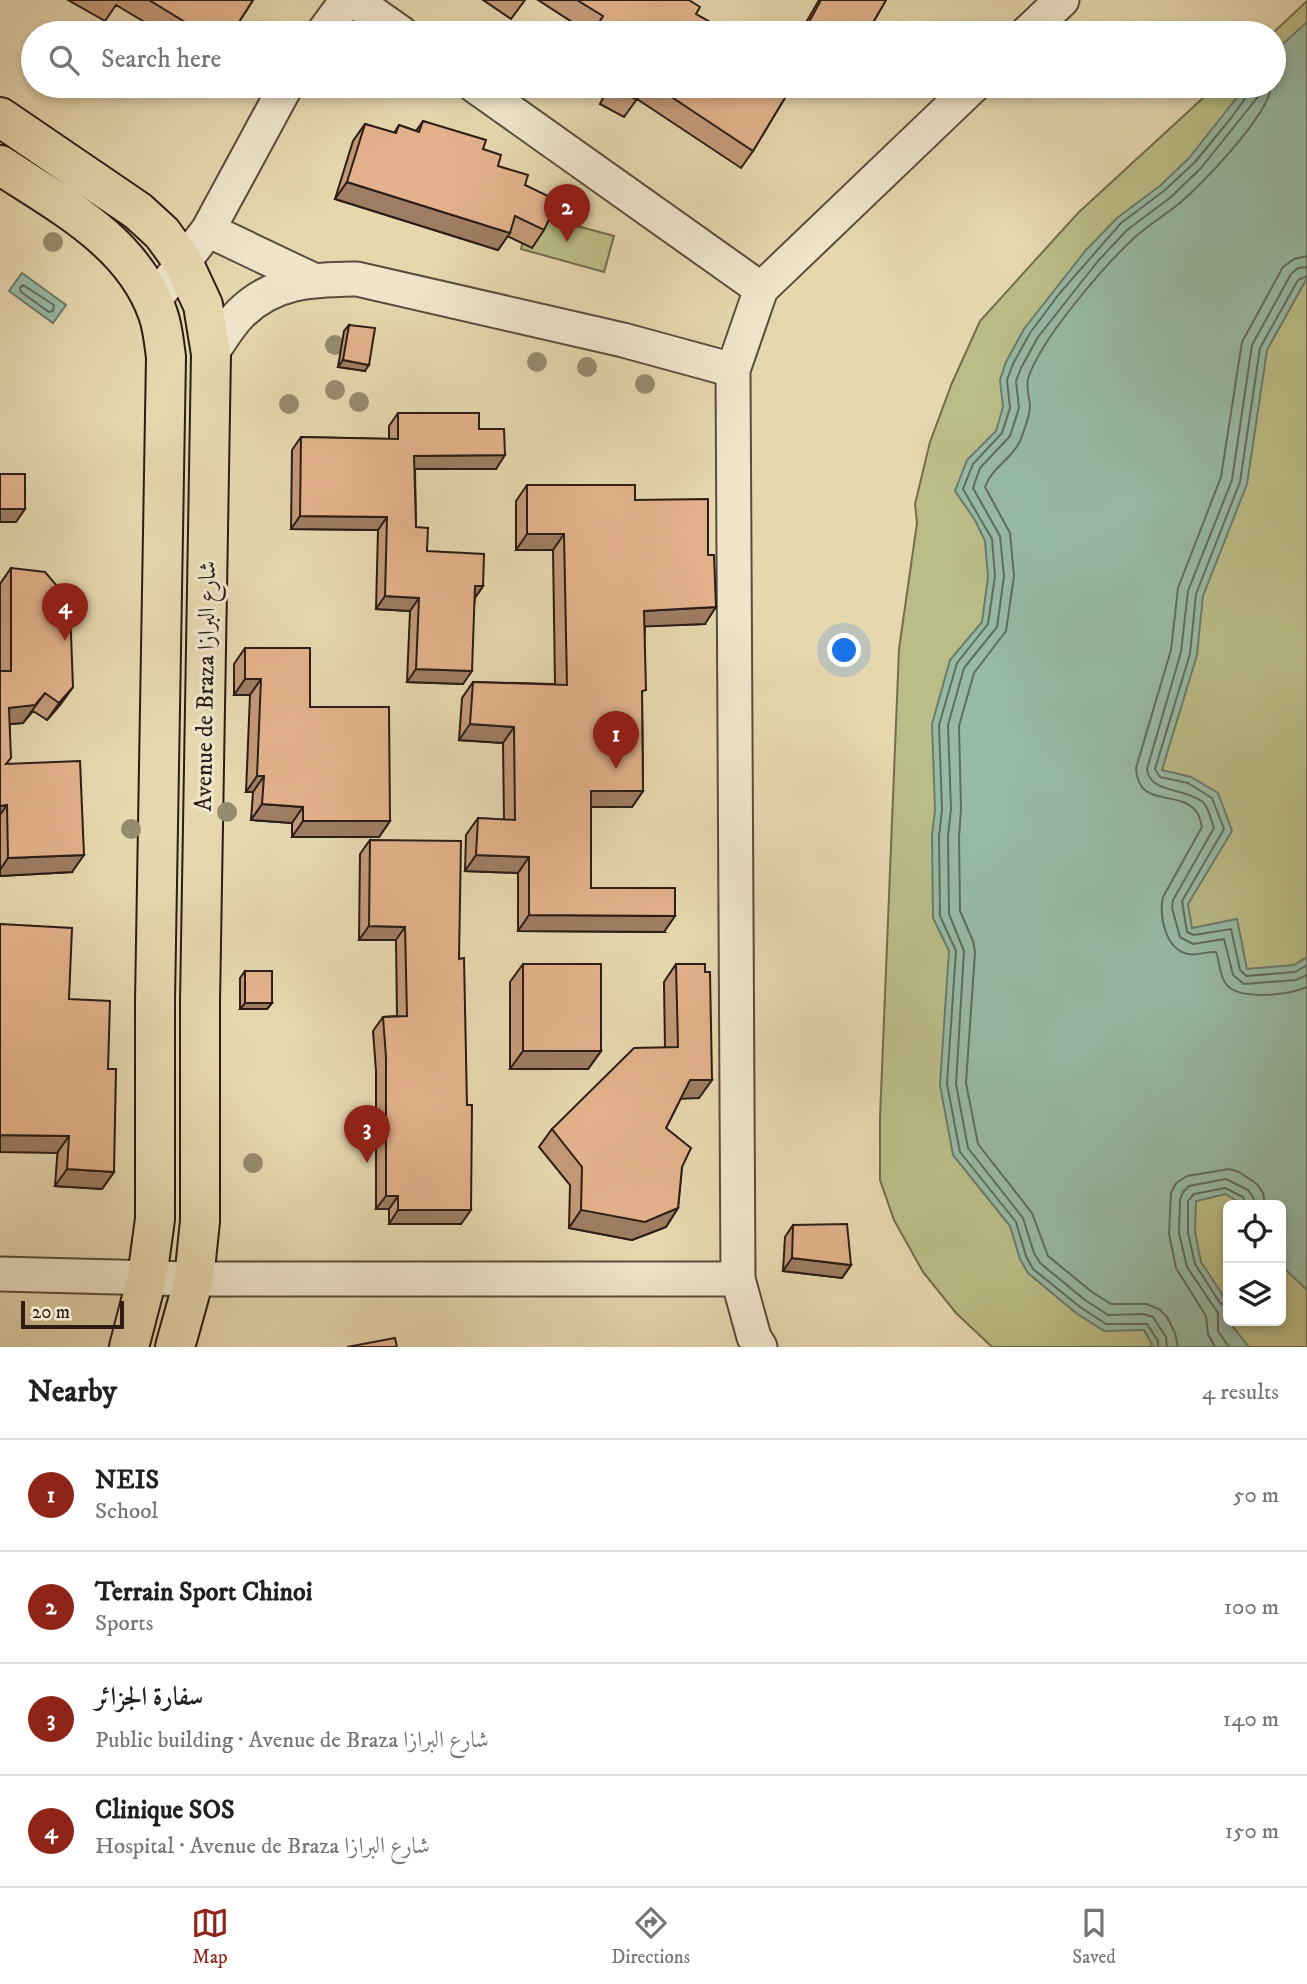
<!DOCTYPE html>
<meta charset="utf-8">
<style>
body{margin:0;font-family:"IM FELL DW Pica",Amiri,serif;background:#f2f2f2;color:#202124}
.controls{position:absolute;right:21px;bottom:21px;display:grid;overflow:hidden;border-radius:10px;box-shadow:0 4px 10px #0003}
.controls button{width:63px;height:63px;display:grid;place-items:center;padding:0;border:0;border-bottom:2px solid #e0e0e0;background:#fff;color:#202124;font:35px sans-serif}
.scale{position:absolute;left:21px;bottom:18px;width:103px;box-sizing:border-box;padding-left:7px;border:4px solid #2b1d16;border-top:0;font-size:19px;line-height:24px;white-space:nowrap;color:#2b1d16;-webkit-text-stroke:5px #efe5cb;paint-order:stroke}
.you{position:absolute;left:845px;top:651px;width:24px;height:24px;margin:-18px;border:5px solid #fff;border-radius:50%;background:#1a73e8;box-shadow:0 0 0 10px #1a73e833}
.badge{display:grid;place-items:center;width:46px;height:46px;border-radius:50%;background:#8f2418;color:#fff;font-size:23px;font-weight:700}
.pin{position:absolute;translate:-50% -58px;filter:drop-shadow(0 2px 4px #0008)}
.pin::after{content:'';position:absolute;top:37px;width:24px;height:21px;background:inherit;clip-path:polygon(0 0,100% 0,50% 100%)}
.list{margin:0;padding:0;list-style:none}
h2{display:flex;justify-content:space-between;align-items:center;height:91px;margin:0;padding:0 28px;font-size:30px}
h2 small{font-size:23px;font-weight:400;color:#757577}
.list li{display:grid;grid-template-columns:46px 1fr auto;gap:21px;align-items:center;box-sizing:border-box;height:112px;padding:0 28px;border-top:2px solid #e0e0e0}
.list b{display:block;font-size:26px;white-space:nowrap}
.list p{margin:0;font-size:23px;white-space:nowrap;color:#757577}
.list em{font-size:23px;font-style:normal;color:#757577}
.icon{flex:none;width:38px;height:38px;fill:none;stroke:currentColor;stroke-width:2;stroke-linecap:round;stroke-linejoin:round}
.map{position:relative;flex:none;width:1307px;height:1347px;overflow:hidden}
.search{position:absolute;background:#fff;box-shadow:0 4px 10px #0003;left:21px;right:21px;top:21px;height:77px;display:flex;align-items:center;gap:18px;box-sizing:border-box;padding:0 24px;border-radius:38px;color:#757577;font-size:26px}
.sheet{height:539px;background:#fff}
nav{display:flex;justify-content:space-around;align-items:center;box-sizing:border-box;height:98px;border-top:2px solid #e0e0e0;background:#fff;font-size:19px;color:#757577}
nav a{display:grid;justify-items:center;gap:4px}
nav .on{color:#8f2418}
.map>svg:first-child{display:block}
.green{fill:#bbbd87;stroke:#736d4e;stroke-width:2;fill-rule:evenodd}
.water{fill:#97baa5;stroke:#6c7b6c;stroke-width:2}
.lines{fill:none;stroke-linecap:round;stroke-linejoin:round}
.shore{stroke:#616c5e;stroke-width:2}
.minor-casing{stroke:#5a4c3c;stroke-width:37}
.major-casing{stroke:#2b1d16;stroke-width:42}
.minor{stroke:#efe5cb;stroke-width:33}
.major{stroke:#e6d7af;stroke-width:38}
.tree{fill:#978b6e}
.wall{fill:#c39978;stroke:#2b1d16;stroke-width:2}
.shaded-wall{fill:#9f7d62;stroke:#2b1d16;stroke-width:2}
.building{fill:#e3b28c;stroke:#2b1d16;stroke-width:2}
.labels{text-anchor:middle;stroke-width:6;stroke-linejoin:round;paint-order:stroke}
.street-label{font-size:24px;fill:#2b1d16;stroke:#efe5cb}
</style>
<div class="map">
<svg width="1307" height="1347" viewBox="0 0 1307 1347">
<rect width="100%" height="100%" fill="#e6d7af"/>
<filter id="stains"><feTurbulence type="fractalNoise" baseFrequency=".00286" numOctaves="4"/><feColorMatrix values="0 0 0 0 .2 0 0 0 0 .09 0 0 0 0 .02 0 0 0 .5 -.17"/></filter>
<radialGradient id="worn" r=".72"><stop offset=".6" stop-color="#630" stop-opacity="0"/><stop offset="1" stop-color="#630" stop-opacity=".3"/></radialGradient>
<!-- green -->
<path class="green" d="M 1307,1 L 1307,1347 L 992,1347 L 956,1313 L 923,1272 L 894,1220 L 880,1180 L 880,1118 L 899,649 L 917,523 L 915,504 L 930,442 L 952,383 L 980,321 L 1078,213 L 1216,86 L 1274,86 L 1273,33 ZM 1228,1205 L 1281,1205 L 1281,1321 L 1228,1321 Z
M 530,213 L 614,236 L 604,272 L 521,249 Z"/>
<!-- water -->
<path class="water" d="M 1307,22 L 1307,278 L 1267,350 L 1247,484 L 1203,596 L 1197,655 L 1162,770 L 1191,777 L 1218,793 L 1232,831 L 1188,904 L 1192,928 L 1237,919 L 1247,969 L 1294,965 L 1307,957 L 1307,1290 L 1283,1267 L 1281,1253 L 1281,1205 L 1243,1205 L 1226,1194 L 1196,1201 L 1195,1232 L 1201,1262 L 1228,1303 L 1228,1321 L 1232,1321 L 1233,1327 L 1249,1347 L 1151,1347 L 1152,1344 L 1144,1330 L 1104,1331 L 1076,1313 L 1028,1273 L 1020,1259 L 1010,1226 L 953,1155 L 940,1085 L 949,951 L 933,918 L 932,835 L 935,810 L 932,724 L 950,660 L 982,622 L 988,577 L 985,541 L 975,520 L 955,491 L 967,460 L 996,431 L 1003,407 L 1000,380 L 1006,362 L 1024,329 L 1086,250 L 1117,218 L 1161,185 L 1189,158 L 1246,86 L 1274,86 L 1274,52 Z
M 22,273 L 66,305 L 53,323 L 9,291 Z"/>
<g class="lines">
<!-- shore -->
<path class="shore" d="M 1307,256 L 1294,259 L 1283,267 L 1242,342 L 1221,477 L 1178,588 L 1171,650 L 1136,768 C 1138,809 1178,789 1196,811 C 1199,814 1201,823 1202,827 L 1163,897 C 1159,916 1165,949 1188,954 C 1198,956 1207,951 1216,952 C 1220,962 1219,975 1226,984 C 1239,1001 1289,995 1307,987
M 1307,267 L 1298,268 L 1291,274 L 1252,345 L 1232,480 L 1188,591 L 1181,652 L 1147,769 C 1150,794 1184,787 1203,802 C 1209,808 1211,820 1214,828 L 1173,900 L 1172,908 L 1180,937 L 1193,944 L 1224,939 L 1233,975 L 1244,984 L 1296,980 L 1307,975
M 1307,276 L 1298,280 L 1260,348 L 1240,482 L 1196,594 L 1190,654 L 1155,769 L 1160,777 L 1188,783 L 1212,798 L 1224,829 L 1182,901 L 1187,932 L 1194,935 L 1231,929 L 1240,970 L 1246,976 L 1295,972 L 1307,965
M 23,285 L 54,305 L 53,311 L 49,312 L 21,292 L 20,288 Z
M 1228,1306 L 1220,1303 L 1195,1264 L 1188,1233 L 1188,1201 L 1194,1194 L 1225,1188 L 1243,1197 L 1246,1205
M 1158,1347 L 1158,1341 L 1147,1324 L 1106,1324 L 1080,1307 L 1033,1269 L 1026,1256 L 1016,1222 L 960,1152 L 947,1084 L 956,951 L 940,916 L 939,836 L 942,810 L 939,725 L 957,663 L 988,624 L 995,576 L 992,539 L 963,489 L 973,464 L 1002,433 L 1010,408 L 1007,380 L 1013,364 L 1030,333 L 1059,294 L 1121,223 L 1165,190 L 1195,162 L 1231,118 L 1250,92 L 1251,86
M 1167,1347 L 1166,1337 L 1153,1317 L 1143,1314 L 1108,1315 L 1085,1300 L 1040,1263 L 1034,1253 L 1023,1218 L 968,1148 L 956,1084 L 964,951 L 949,914 L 948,836 L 951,809 L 948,725 L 964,668 L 997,627 L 1004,576 L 1000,536 L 973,488 L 980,468 L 1010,436 L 1019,408 L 1016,381 L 1021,368 L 1038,337 L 1098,261 L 1127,230 L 1171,197 L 1201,168 L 1257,98 L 1260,86
M 1178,1347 L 1175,1333 L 1167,1317 L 1159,1309 L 1146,1304 L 1111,1304 L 1092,1292 L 1048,1256 L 1032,1213 L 978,1144 L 966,1083 L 975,952 L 973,941 L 960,911 L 959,837 L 961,809 L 959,726 L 974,673 L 1006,631 L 1014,576 L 1010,533 L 985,487 C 992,467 1012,459 1020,441 C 1024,431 1030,416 1030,405 C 1029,396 1026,387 1028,379 C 1039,341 1104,266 1134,238 C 1147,226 1162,217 1176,206 C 1200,187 1270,114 1271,86
M 1215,1347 L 1208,1334 L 1206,1316 L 1176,1268 L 1169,1234 L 1171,1193 L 1176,1183 L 1187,1176 L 1229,1169 L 1239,1172 L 1257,1184 L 1263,1193 L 1265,1205
M 1229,1347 L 1218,1331 L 1218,1313 L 1187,1267 L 1179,1233 L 1180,1200 L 1183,1192 L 1189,1186 L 1226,1179 L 1248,1190 L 1253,1197 L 1255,1205"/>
<!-- minor casing -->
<g class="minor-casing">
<path id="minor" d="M 354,0 L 401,33
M 323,33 L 347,0
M 1027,33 L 1062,0
M 475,86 L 761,289
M 208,230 L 313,280
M 153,302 L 208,230 L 286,86
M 211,354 C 220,341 229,325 240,314 C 274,280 312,280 357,279 L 623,340 L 733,370
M 0,1274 L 194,1279 L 738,1279
M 760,1347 L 754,1337 L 738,1279 L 733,370 L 761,289 L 973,86"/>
</g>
<!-- major casing -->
<g class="major-casing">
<path id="major" d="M 0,117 L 138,211 L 162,233 L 183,262 L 203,305 L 211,354 L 200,1002 L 200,1221 L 194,1279 L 175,1347
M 0,165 C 61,205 133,242 158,314 C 163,328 164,343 166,357 L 155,1001 L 155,1219 L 147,1278 L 129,1347"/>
</g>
<!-- minor -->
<use href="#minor" class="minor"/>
<!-- major -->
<use href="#major" class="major"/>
</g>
<!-- trees -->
<g class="tree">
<circle cx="53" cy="242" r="10"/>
<circle cx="335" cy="345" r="10"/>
<circle cx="537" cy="362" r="10"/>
<circle cx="587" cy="367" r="10"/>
<circle cx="645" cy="384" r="10"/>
<circle cx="335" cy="390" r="10"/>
<circle cx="359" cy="402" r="10"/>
<circle cx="289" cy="404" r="10"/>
<circle cx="227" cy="812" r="10"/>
<circle cx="131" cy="829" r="10"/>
<circle cx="253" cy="1163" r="10"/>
</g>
<!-- wall -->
<path class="wall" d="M 68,0 L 253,0 L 232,33 L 163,33 L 116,5 L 105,21 Z
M 483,0 L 525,0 L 511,19 Z
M 538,0 L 689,0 L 696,14 L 729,33 L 589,33 Z
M 819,0 L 886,0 L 867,33 L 800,33 Z
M 609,86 L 792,86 L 753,151 L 741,168 L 637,99 L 624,117 L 600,104 Z
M 423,121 L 483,149 L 498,166 L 525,185 L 544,230 L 532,248 L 507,236 L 498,250 L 335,199 L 353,141 L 365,124 L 394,133 L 399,125 L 416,131 Z
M 349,325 L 365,371 L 338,367 L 344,331 Z
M 398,413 L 479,429 L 496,469 L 415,469 L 416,527 L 427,551 L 483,586 L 475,598 L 463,684 L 407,682 L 410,611 L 376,609 L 378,530 L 291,529 L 292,450 L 301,437 L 389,439 L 389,426 Z
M 527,485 L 635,500 L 705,624 L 645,626 L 642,696 L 643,791 L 632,807 L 591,807 L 591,888 L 664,932 L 518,931 L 518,873 L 465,871 L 466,835 L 478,818 L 504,820 L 503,743 L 459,740 L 462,698 L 473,682 L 555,684 L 553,550 L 516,550 L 516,501 Z
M 11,568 L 73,687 L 60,705 L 47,720 L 33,711 L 23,723 L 10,724 L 7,764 L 72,872 L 0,876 L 0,584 Z
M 245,648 L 310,707 L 390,821 L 379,837 L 292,837 L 292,823 L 251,820 L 253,792 L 246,792 L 250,695 L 234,695 L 234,664 Z
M 370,840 L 459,959 L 461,1224 L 389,1224 L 389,1209 L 376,1209 L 376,1071 L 373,1031 L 383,1017 L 397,1016 L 396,940 L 359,940 L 360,854 Z
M 523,964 L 601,1051 L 588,1069 L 510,1069 L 510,982 Z
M 676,964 L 705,972 L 699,1098 L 681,1098 L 666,1128 L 682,1167 L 678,1208 L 666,1227 L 632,1240 L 569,1228 L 570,1185 L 539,1147 L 552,1129 L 665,1048 L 664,982 Z
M 245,971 L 272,1003 L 267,1009 L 240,1009 L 240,978 Z
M 69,999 L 108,1069 L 114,1172 L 102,1189 L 55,1186 Z
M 793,1225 L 851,1265 L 842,1278 L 783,1271 L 785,1237 Z"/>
<!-- shaded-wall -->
<path class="shaded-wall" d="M 347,182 L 510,233 L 498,250 L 335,199 Z
M 343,360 L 369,365 L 365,371 L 338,367 Z
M 505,455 L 496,469 L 405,469 L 414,456 Z
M 0,509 L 25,509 L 16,522 L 0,522 Z
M 300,516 L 387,517 L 378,530 L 291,529 Z
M 527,534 L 564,534 L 553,550 L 516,550 Z
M 475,586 L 483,586 L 474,599 Z
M 385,596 L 419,598 L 410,611 L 376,609 Z
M 716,607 L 705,624 L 633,627 L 644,611 Z
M 416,669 L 472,671 L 463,684 L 407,682 Z
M 245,679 L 261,679 L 250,695 L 234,695 Z
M 73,687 L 60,705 L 47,720 L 59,703 Z
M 45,693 L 23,723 L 0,725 L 9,708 Z
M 470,724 L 514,727 L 503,743 L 459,740 Z
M 257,776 L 264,776 L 253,792 L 246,792 Z
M 591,791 L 643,791 L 632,807 L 580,807 Z
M 262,804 L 303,807 L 292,823 L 251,820 Z
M 7,805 L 0,815 L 0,806 Z
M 303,821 L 390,821 L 379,837 L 292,837 Z
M 84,855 L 72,872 L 0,876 L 0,870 L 8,858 Z
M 476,855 L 529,857 L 518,873 L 465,871 Z
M 529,915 L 675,916 L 664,932 L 518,931 Z
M 369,926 L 405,927 L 396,940 L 359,940 Z
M 245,1003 L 272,1003 L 267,1009 L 240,1009 Z
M 523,1051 L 601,1051 L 588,1069 L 510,1069 Z
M 690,1080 L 712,1080 L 699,1098 L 677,1099 Z
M 0,1135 L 69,1136 L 57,1153 L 0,1152 Z
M 67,1169 L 114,1172 L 102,1189 L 55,1186 Z
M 386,1196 L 398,1196 L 389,1209 L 376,1209 Z
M 678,1208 L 666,1227 L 632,1240 L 569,1228 L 581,1210 Z
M 398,1210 L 471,1210 L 461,1224 L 389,1224 Z
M 792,1258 L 851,1265 L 842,1278 L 783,1271 Z"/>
<!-- building -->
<path class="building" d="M 149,0 L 253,0 L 232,33 L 203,33 Z
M 577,0 L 689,0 L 700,7 L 696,14 L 729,33 L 608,33 L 597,26 L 603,16 Z
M 821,0 L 886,0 L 867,33 L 826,33 L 808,24 Z
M 612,86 L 644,86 L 637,100 L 612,87 Z
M 655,86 L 792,86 L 753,151 Z
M 423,121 L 486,140 L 483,149 L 501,155 L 498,166 L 528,175 L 525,185 L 558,201 L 544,230 L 515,216 L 510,233 L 347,182 L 365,124 L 396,133 L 399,125 L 419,132 Z
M 349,325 L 375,328 L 369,365 L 343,360 Z
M 398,413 L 479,413 L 479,429 L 504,429 L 505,455 L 414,456 L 416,527 L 428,528 L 427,551 L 484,554 L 483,586 L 475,586 L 472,671 L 416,669 L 419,598 L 385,596 L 387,517 L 300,516 L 301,437 L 398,439 Z
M 0,474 L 25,474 L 25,509 L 0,509 Z
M 527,485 L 635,485 L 635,500 L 708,499 L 708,555 L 714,555 L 716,607 L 644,611 L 646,690 L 642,691 L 643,791 L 591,791 L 591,888 L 675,888 L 675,916 L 529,915 L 529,857 L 476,855 L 478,818 L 515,820 L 514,727 L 470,724 L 473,682 L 567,685 L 564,534 L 527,534 Z
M 11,568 L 45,572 L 57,586 L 70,609 L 73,687 L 59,703 L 45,693 L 35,705 L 9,708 L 11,758 L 6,764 L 80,761 L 84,855 L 8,858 L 7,805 L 0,806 L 0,671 L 11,671 Z
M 245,648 L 310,648 L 310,707 L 389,707 L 390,821 L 303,821 L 303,807 L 262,804 L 264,776 L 257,776 L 261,679 L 245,679 Z
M 370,840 L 461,841 L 459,959 L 464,958 L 467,1105 L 472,1105 L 471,1210 L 398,1210 L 398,1196 L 386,1196 L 386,1057 L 383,1017 L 407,1016 L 405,927 L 369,926 Z
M 0,924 L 72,928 L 69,999 L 110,1001 L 108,1069 L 116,1069 L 114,1172 L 67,1169 L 69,1136 L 0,1135 Z
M 523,964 L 601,964 L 601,1051 L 523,1051 Z
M 676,964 L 705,964 L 705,972 L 710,972 L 712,1080 L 690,1080 L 666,1128 L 691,1148 L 682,1167 L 678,1208 L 645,1222 L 581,1210 L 582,1167 L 552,1129 L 634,1048 L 678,1047 Z
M 245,971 L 272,971 L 272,1003 L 245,1003 Z
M 847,1224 L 851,1265 L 792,1258 L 793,1225 Z
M 395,1338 L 397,1347 L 347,1347 Z"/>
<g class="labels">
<!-- street labels -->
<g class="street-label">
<text transform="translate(205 686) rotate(-89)" y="8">Avenue de Braza شارع البرازا</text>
</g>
</g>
<rect width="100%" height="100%" filter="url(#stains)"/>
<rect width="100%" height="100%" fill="url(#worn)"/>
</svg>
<div class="controls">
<button><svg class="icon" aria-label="locate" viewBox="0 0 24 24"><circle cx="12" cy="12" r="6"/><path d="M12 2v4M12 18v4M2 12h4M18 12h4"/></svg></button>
<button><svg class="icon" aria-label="layers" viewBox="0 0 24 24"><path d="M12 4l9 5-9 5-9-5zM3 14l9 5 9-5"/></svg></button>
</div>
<div class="scale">20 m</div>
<div class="you"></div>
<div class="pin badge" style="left:616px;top:769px">1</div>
<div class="pin badge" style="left:567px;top:242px">2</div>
<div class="pin badge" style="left:367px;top:1163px">3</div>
<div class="pin badge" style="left:65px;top:641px">4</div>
<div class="search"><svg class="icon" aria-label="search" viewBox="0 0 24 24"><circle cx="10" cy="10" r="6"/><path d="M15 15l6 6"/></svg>Search here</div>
</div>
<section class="sheet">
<h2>Nearby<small>4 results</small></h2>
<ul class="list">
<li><span class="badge">1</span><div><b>NEIS</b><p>School</p></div><em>50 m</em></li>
<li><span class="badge">2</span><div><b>Terrain Sport Chinoi</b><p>Sports</p></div><em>100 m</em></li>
<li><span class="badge">3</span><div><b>سفارة الجزائر</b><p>Public building · Avenue de Braza شارع البرازا</p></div><em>140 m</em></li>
<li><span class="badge">4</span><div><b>Clinique SOS</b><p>Hospital · Avenue de Braza شارع البرازا</p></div><em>150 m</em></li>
</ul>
</section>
<nav>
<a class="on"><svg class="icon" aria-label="map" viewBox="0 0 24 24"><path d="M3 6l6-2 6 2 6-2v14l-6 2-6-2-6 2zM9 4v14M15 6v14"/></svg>Map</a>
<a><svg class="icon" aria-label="directions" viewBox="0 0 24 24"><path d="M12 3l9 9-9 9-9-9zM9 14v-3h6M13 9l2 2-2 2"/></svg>Directions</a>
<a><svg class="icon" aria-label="saved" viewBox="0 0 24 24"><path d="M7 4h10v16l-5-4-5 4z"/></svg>Saved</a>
</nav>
